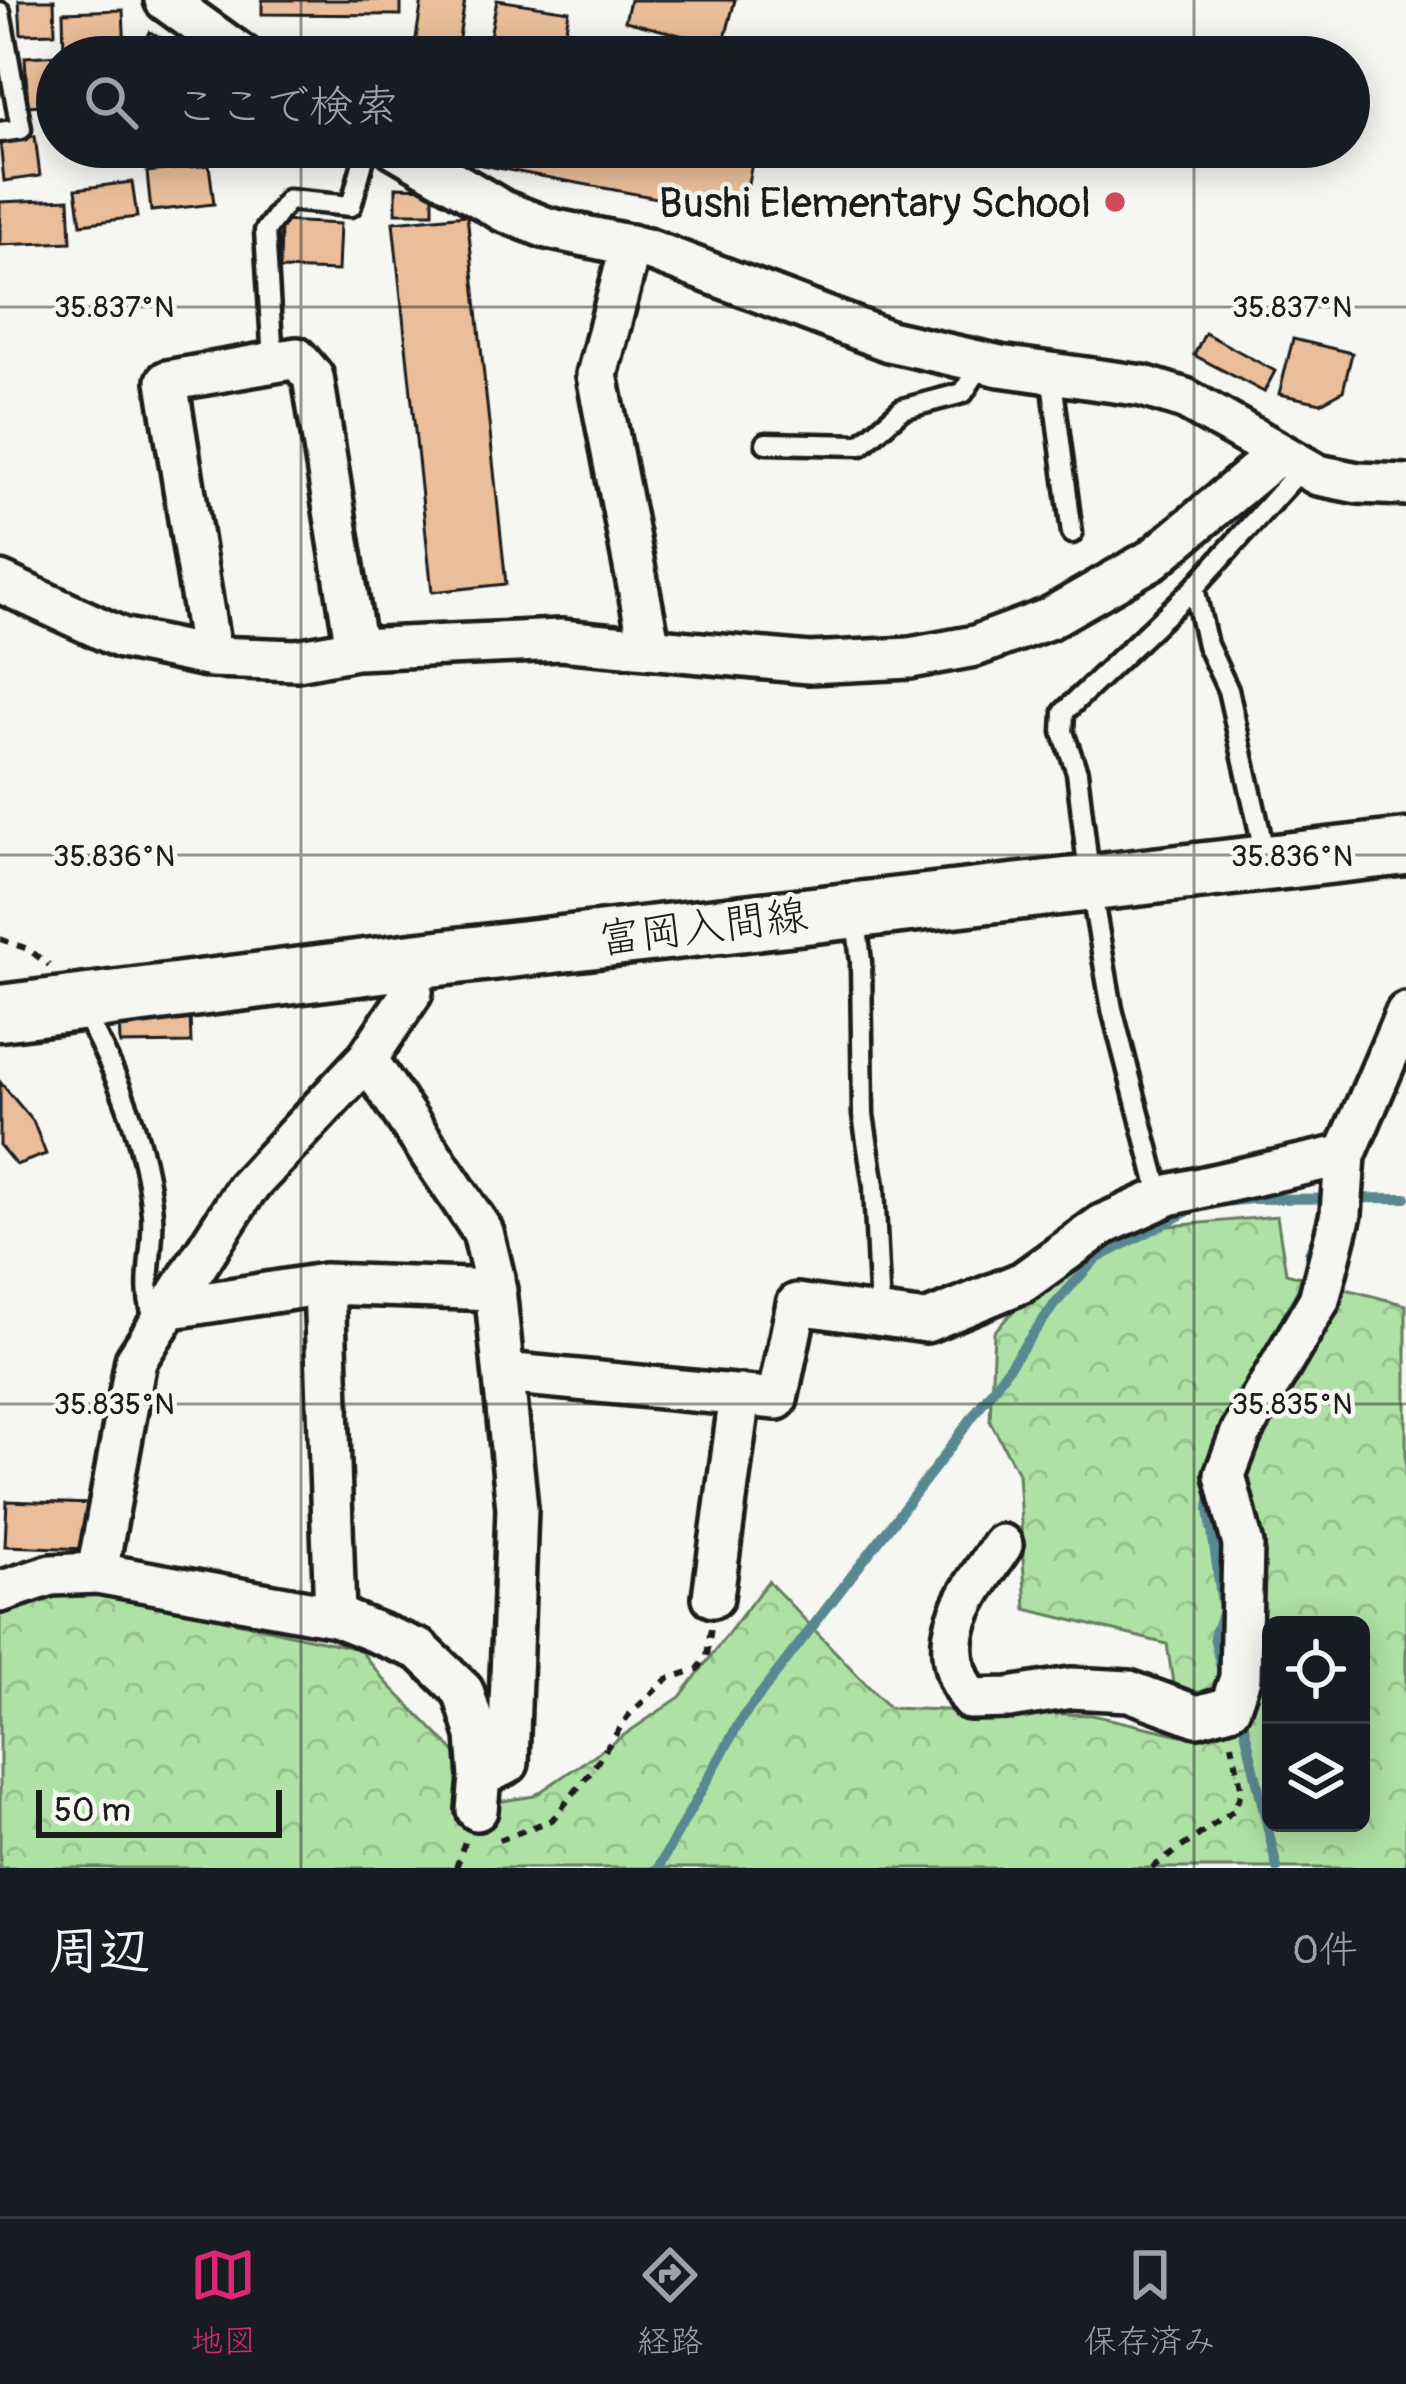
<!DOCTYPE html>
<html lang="ja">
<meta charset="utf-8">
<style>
body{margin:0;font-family:Pangolin,"Klee One",sans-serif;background:#242831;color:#f1f3f6}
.controls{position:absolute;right:36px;bottom:36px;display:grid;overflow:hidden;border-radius:18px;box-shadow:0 6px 30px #0003}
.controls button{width:108px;height:108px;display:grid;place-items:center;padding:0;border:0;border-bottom:3px solid #363941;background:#171b24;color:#f1f3f6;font:60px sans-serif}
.scale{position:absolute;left:36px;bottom:30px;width:246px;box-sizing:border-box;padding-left:12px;border:6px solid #1c1c1c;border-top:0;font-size:33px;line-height:42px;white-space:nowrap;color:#1c1c1c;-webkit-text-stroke:9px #f6f6f2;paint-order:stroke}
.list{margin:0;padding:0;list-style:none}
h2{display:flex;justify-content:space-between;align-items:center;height:156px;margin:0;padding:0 48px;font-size:51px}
h2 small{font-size:39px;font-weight:400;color:#9ea1a6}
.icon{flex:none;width:66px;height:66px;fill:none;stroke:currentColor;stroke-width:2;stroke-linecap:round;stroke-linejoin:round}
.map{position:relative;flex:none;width:1406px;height:1868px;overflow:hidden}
.search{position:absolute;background:#171b24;box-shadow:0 6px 30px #0003;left:36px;right:36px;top:36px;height:132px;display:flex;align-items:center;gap:30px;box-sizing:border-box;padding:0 42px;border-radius:66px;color:#9ea1a6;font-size:45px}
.sheet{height:348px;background:#171b24}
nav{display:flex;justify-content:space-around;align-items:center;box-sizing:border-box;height:168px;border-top:3px solid #363941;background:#171b24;font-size:33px;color:#9ea1a6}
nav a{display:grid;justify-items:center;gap:6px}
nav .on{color:#db2777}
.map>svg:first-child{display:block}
.forest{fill:url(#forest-crowns);stroke:#657f60;stroke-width:3;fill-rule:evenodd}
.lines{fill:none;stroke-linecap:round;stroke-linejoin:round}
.stream{stroke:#598892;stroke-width:10}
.building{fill:#eabe9a;stroke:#1c1c1c;stroke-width:3}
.lane-casing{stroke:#1c1c1c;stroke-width:27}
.street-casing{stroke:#1c1c1c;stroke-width:48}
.secondary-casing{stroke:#1c1c1c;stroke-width:63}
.path{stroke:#1c1c1c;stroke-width:6;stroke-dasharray:9 9;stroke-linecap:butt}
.lane{stroke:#f6f6f2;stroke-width:18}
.street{stroke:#f6f6f2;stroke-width:39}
.secondary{stroke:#f6f6f2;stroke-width:54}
.ticks{fill:none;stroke:#1c1c1c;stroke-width:3;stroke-opacity:0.45}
.poi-dot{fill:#d1495b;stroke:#f6f6f2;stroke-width:4.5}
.labels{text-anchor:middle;stroke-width:9;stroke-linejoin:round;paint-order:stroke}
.poi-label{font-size:42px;fill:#1c1c1c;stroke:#f6f6f2;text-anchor:end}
.street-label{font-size:42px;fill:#1c1c1c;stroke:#f6f6f2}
.ticks-label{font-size:30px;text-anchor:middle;fill:#1c1c1c;stroke:#f6f6f2;stroke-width:9;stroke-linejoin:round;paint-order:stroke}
</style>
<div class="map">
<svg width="1406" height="1868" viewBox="0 0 1406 1868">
<defs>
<pattern id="forest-crowns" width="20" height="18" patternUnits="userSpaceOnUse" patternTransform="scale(3)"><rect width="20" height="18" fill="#aee2a4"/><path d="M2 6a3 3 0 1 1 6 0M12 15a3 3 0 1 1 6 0" fill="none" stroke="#95c18d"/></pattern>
</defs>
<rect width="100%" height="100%" fill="#f6f6f2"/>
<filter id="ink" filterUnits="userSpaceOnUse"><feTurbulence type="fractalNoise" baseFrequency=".00833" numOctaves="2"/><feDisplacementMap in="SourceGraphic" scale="24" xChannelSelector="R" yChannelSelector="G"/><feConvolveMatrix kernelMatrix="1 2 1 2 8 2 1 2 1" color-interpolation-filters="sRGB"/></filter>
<g filter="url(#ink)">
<!-- forest -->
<path class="forest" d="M 1277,1216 L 1286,1273 L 1406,1305 L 1406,1868 L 0,1868 L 0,1609 L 85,1589 L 359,1649 L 387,1683 L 503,1801 L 534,1796 L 680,1697 L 768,1581 L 889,1708 L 1092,1715 L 1181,1735 L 1167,1644 L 1026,1609 L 1018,1473 L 990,1421 L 994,1332 L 1084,1234 ZM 1271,1625 L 1361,1625 L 1361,1823 L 1271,1823 Z"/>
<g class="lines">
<!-- stream -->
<path class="stream" d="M 1216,1203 L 1252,1199 L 1406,1198
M 1288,1315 L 1313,1269 L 1309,1253 L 1317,1234
M 1212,1483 L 1209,1509 L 1223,1611 L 1214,1636 L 1220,1664 L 1226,1675
M 1240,1708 L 1277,1868
M 658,1868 L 742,1718 L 941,1460 L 1054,1305 L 1096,1259 L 1198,1206"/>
</g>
<!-- building -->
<path class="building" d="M 19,0 L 54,0 L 55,33 L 21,34 Z
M 262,0 L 401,0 L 401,15 L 262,14 Z
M 422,0 L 465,0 L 456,57 L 414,51 Z
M 497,0 L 569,11 L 561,57 L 486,57 Z
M 630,0 L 735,0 L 723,46 L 625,21 Z
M 123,10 L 125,52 L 64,54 L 63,12 Z
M 150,32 L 167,41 L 158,57 L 138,55 Z
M 187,45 L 205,57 L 179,57 Z
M 61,55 L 57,57 L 57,104 L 28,106 L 25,57 Z
M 35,136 L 40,176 L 4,181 L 0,141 Z
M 469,147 L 755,147 L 742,214 L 466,162 Z
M 209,165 L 214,204 L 151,211 L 147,172 Z
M 132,182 L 137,217 L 81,224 L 76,189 Z
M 396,187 L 433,188 L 433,213 L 396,213 Z
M 69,199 L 71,242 L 0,245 L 0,202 Z
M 467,215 L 506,584 L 432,592 L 393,222 Z
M 281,221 L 340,224 L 338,271 L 280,269 Z
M 1205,333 L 1275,371 L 1264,392 L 1194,355 Z
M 1293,339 L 1352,353 L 1343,391 L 1321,403 L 1279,394 Z
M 190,1013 L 191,1043 L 120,1044 L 119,1014 Z
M 0,1082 L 33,1121 L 46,1154 L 16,1165 L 0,1146 Z
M 7,1501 L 90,1504 L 89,1549 L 5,1546 Z"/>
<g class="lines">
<!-- lane casing -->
<g class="lane-casing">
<path id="lane" d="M 0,12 L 21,129 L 0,132
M 273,361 L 265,231 L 288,200 L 351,206 L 367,147
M 1051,373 L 1072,533
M 766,443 L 861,445 L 902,409 L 963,393 L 983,362
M 1194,588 L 1207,645 L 1228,690 L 1265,855
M 856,918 L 861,962 L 863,1115 L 874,1186 L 880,1314
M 82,1009 C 117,1073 146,1141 152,1214 C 155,1252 139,1290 157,1324
M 1161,1198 L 1112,1009 L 1090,883 L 1077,772 L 1063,732 L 1064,712 L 1194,588 L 1303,467"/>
</g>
<!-- street casing -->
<g class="street-casing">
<path id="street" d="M 165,0 L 244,57
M 394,147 L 503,211 L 547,228 L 647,249 L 889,341 L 1000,366 L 1143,386 L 1185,399 L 1318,475 L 1358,483 L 1406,485
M 631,245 L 597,375 L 650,648
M 0,582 L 121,638 L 211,657 L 297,660 L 356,649 L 561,640 L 809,663 L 910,658 L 975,646 L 1048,619 L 1153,559 L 1278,454
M 211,657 L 167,381 L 297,358 L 313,377 L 356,649
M 367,1059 L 483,1232 L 494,1278 L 517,1508 L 508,1763 L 480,1777
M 324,1284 L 335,1616
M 172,1308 L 324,1284 L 496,1290
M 504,1373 L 777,1399 L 797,1304 L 926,1322 L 1023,1282 L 1102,1225 L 1169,1195 L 1345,1155 L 1406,1013
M 1002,1545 C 967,1597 930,1638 970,1699 L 1009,1698 L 1071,1688 L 1129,1691 L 1197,1716 L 1230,1707 L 1240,1678 L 1243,1545 L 1225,1475 L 1241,1433 L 1319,1300 L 1341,1214 L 1345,1155
M 97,1573 L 136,1360 L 246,1189 L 367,1059 L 412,992 L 413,961
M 0,1592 L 51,1575 L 97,1573 L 335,1616 L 420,1650 L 463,1691 L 477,1735 L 480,1777 L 477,1810
M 713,1597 L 740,1395"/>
</g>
<!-- secondary casing -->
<g class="secondary-casing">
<path id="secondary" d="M 0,1013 L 413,961 L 1406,847"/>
</g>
<!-- path -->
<path class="path" d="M 0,939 L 28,949 L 49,965
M 499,1840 L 552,1820 L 590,1773 L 628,1716 L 667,1679 L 698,1669 L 707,1656 L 711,1627
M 456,1868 L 465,1841
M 1152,1868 L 1233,1811 L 1242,1791 L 1232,1744"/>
<!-- lane -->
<use href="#lane" class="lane"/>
<!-- street -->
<use href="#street" class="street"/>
<!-- secondary -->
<use href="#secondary" class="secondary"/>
</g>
</g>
<!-- ticks -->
<path class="ticks" d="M 301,0 L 301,57M 1194,0 L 1194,57M 301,147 L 301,1868M 1194,147 L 1194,1868M 0,307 L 1406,307M 0,855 L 1406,855M 0,1404 L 1406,1404"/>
<!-- markers -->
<circle class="poi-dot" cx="1115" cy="202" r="12"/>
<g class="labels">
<!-- poi labels -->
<g class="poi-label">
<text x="1091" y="217">Bushi Elementary School</text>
</g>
<!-- street labels -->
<g class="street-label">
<text transform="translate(703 926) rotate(-7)" y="15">富岡入間線</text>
</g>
</g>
<g class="ticks-label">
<text x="114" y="317">35.837°N</text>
<text x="1292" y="317">35.837°N</text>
<text x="114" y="866">35.836°N</text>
<text x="1292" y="866">35.836°N</text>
<text x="114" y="1414">35.835°N</text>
<text x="1292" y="1414">35.835°N</text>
</g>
</svg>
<div class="controls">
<button><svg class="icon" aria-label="locate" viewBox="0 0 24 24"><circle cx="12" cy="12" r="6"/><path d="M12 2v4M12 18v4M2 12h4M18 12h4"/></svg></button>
<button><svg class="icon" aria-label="layers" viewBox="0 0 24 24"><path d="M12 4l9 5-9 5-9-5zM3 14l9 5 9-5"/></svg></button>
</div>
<div class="scale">50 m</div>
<div class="search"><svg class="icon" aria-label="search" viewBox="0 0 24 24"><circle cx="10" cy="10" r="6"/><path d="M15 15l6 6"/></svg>ここで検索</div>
</div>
<section class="sheet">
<h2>周辺<small>0件</small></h2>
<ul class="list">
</ul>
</section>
<nav>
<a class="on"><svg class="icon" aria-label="map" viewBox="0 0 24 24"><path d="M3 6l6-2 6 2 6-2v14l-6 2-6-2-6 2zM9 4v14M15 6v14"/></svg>地図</a>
<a><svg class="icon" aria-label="directions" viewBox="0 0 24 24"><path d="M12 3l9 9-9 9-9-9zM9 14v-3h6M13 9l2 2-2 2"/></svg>経路</a>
<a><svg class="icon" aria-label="saved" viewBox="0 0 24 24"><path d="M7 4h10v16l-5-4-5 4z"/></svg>保存済み</a>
</nav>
